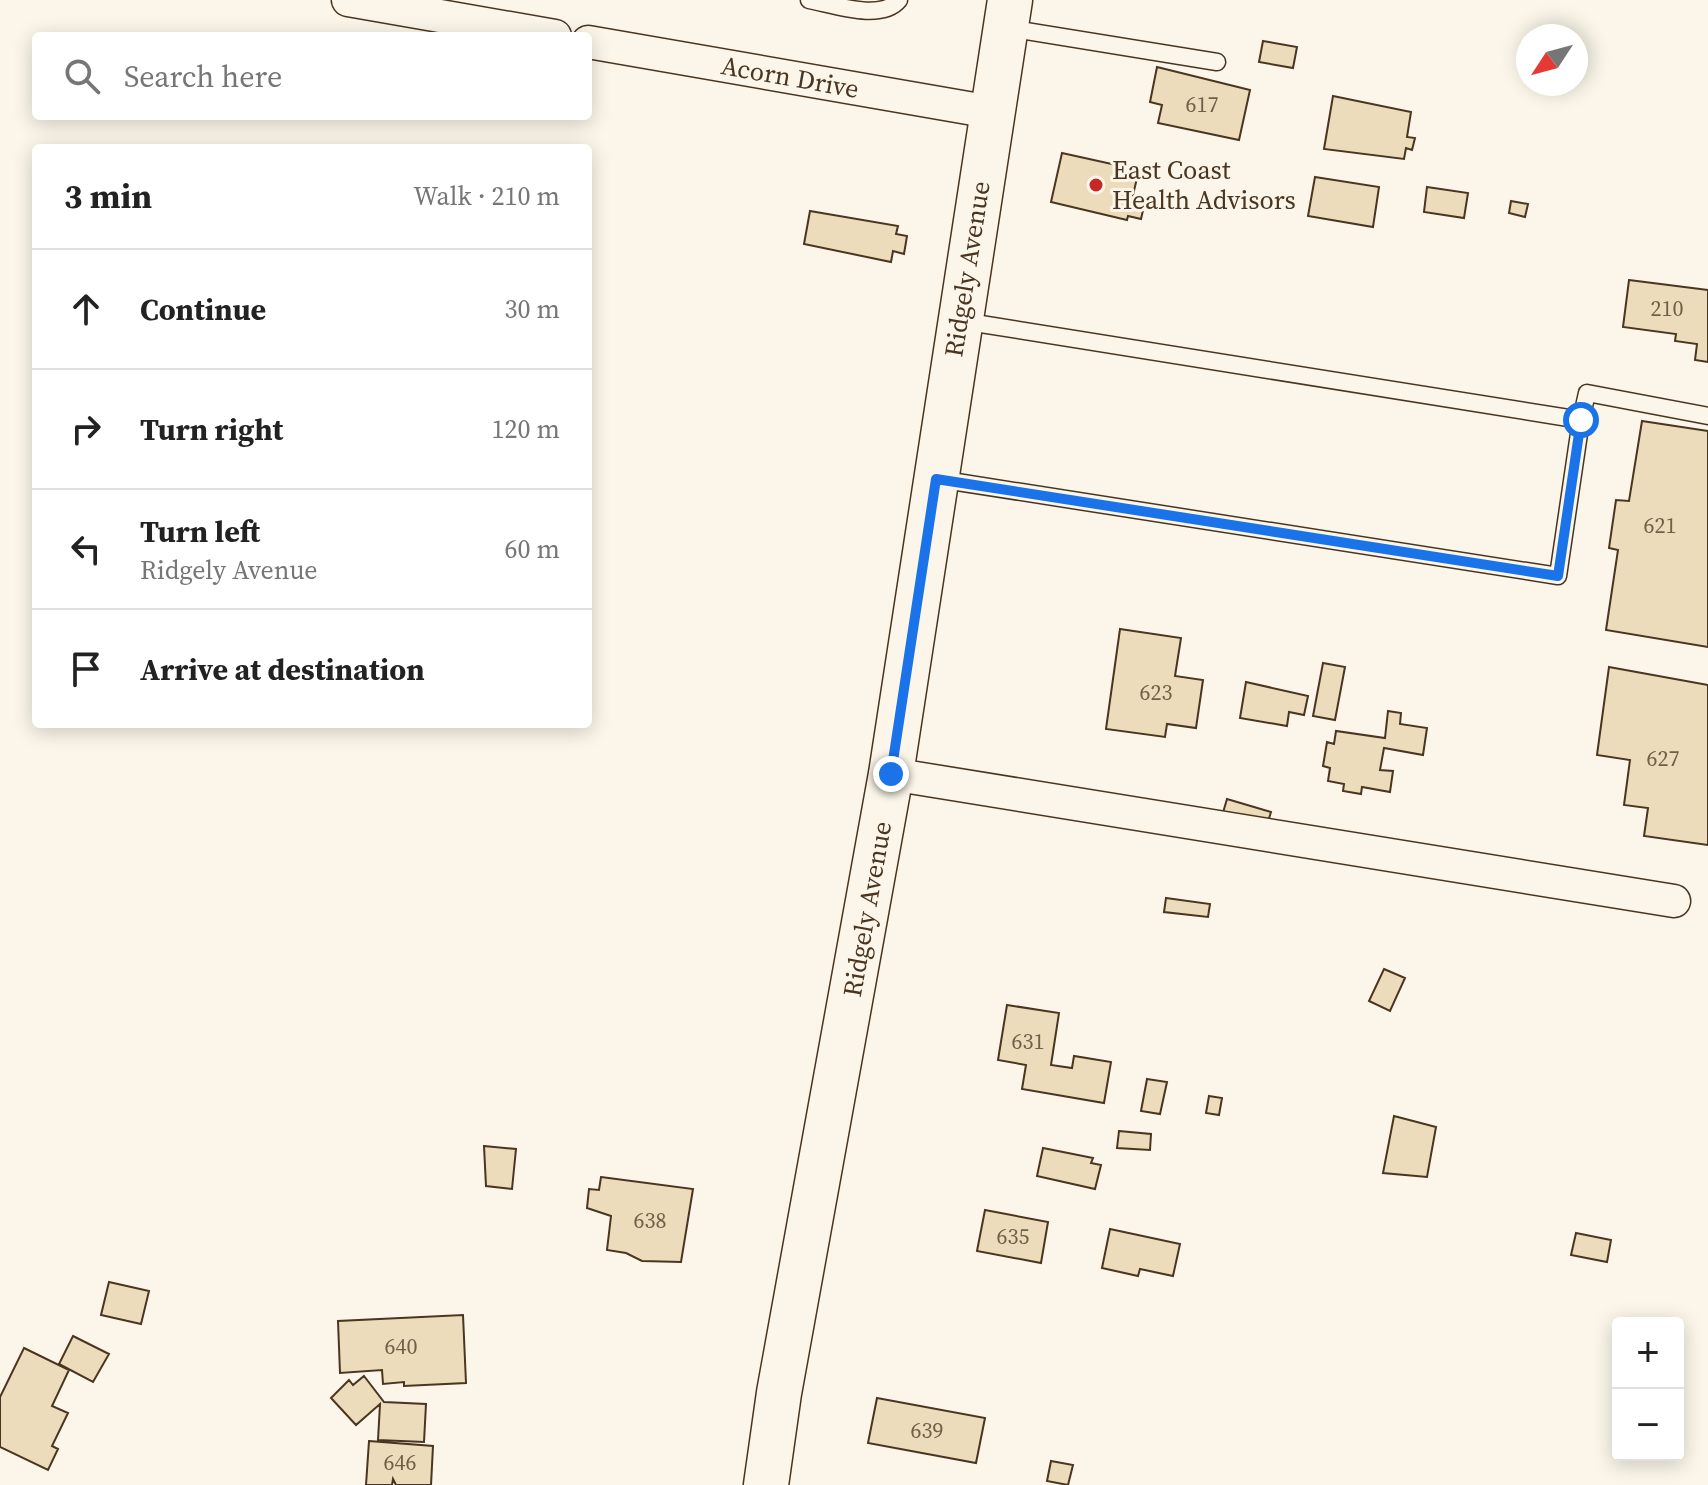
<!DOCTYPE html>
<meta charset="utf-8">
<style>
body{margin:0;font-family:"Source Serif 4",serif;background:#f6f6f6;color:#222}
.controls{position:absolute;right:24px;bottom:24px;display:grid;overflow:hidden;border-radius:8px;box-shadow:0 4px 20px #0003}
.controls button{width:72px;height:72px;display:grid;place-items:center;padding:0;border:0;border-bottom:2px solid #e0e0e0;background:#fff;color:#222;font:40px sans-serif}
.compass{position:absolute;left:1516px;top:24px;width:72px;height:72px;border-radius:50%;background:#fff;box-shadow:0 4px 20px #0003;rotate:234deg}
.stop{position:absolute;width:24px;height:24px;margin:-18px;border:6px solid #1a73e8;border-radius:50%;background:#fff}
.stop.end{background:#1a73e8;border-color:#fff;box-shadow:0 2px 8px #0008}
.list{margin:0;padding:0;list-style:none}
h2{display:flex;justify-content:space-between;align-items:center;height:104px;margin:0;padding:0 32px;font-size:34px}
h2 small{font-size:26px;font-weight:400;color:#767676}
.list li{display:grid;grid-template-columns:52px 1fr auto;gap:24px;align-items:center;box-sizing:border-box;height:120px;padding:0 32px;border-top:2px solid #e0e0e0}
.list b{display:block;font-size:30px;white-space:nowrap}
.list p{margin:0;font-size:26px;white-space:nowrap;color:#767676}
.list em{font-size:26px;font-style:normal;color:#767676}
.icon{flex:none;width:44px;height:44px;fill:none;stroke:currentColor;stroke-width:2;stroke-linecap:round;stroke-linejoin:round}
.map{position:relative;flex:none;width:1708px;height:1485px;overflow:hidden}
.search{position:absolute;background:#fff;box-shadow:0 4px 20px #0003;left:32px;top:32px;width:560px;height:88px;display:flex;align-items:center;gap:20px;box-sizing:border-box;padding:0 28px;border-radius:8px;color:#767676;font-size:30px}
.panel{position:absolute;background:#fff;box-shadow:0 4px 20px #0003;left:32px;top:144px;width:560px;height:584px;border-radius:8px}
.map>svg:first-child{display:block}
.building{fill:#ecdcbc;stroke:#4a3520;stroke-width:2}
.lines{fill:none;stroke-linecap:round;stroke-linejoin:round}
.lane-casing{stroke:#4a3520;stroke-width:19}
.street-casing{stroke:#4a3520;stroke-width:35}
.secondary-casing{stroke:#4a3520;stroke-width:47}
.lane{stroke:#fbf6e9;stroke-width:16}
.street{stroke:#fbf6e9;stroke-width:32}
.secondary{stroke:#fbf6e9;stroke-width:44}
.route{stroke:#1a73e8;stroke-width:10}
.poi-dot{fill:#c62828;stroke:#fbf6e9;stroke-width:3}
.labels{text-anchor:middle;stroke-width:6;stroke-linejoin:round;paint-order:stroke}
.number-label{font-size:22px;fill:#725f47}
.street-label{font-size:26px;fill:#4a3520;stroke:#fbf6e9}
.poi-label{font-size:26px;fill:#4a3520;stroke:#fbf6e9;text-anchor:start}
</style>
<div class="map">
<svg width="1708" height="1485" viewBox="0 0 1708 1485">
<rect width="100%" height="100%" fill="#fbf6e9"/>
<!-- building -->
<path class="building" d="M 1263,41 L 1297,47 L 1293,68 L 1259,62 Z
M 1157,67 L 1250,90 L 1239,140 L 1158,123 L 1162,105 L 1150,102 Z
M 1333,96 L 1411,112 L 1407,137 L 1415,138 L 1412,150 L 1406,148 L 1404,159 L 1324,149 Z
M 1062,153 L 1139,170 L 1131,203 L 1144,206 L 1141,219 L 1128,216 L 1127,220 L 1051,202 Z
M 1315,177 L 1379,187 L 1373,227 L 1308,216 Z
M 1427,187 L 1468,193 L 1464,218 L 1424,212 Z
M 1511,201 L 1528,204 L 1525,217 L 1509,213 Z
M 810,211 L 898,226 L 896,234 L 907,236 L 904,254 L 893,251 L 891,262 L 804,244 Z
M 1629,280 L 1708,290 L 1708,362 L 1695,360 L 1697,344 L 1675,341 L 1676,334 L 1623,327 Z
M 1642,421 L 1708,431 L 1708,647 L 1606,630 L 1618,550 L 1609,548 L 1616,500 L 1629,501 Z
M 1120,629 L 1181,638 L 1175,676 L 1203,680 L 1196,728 L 1167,724 L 1165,737 L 1106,729 Z
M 1323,663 L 1345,667 L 1335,720 L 1313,716 Z
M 1609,667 L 1708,685 L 1708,845 L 1644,836 L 1648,808 L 1624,805 L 1630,760 L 1597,755 Z
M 1246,682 L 1308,696 L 1304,715 L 1289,712 L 1287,726 L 1240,718 Z
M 1388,711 L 1401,713 L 1400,724 L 1427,728 L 1423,755 L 1384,748 L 1380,770 L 1393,771 L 1390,792 L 1362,787 L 1361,794 L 1343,791 L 1344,784 L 1328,781 L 1330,768 L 1323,766 L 1327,742 L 1334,744 L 1336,731 L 1385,738 Z
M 1227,799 L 1271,812 L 1266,828 L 1222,816 Z
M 1166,898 L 1210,904 L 1208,917 L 1164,912 Z
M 1384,969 L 1405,978 L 1390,1011 L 1369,1001 Z
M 1007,1005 L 1059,1013 L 1051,1065 L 1072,1068 L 1074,1056 L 1111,1062 L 1104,1103 L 1022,1089 L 1026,1065 L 998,1060 Z
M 1147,1079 L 1167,1082 L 1160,1114 L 1141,1111 Z
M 1209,1096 L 1222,1098 L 1219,1115 L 1206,1113 Z
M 1394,1116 L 1436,1127 L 1427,1177 L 1383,1173 Z
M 1119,1131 L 1151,1134 L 1150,1150 L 1117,1148 Z
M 484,1146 L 516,1149 L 512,1189 L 486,1186 Z
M 1043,1148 L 1093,1158 L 1091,1163 L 1101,1165 L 1095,1189 L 1037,1176 Z
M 601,1177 L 693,1189 L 681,1262 L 642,1261 L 626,1253 L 607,1250 L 611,1216 L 587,1208 L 589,1189 L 599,1190 Z
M 985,1210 L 1048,1222 L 1041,1263 L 977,1251 Z
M 1110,1229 L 1180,1244 L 1173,1276 L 1140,1269 L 1138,1276 L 1102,1268 Z
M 1576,1233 L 1611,1240 L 1607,1262 L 1571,1255 Z
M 109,1282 L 149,1291 L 141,1324 L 101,1315 Z
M 463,1315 L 466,1383 L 404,1386 L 404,1382 L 383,1384 L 382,1370 L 340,1373 L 338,1321 Z
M 73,1336 L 109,1354 L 93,1382 L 59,1364 Z
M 24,1348 L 69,1370 L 52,1406 L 68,1413 L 52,1446 L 58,1449 L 48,1470 L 0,1447 L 0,1397 Z
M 364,1376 L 384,1402 L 426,1404 L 424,1442 L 378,1440 L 380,1404 L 356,1425 L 331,1398 L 349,1380 L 353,1385 Z
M 877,1398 L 985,1418 L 976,1463 L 868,1443 Z
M 369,1441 L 433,1446 L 431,1485 L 396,1485 L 393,1479 L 392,1485 L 366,1485 Z
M 1051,1461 L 1073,1465 L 1068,1485 L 1047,1481 Z"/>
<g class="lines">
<!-- lane casing -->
<g class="lane-casing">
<path id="lane" d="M 809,0 C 832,4 881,22 899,0
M 1007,28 L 1217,62
M 1581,420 L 1587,393 L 1708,416
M 938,479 L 1558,576 L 1581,420 L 962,321"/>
</g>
<!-- street casing -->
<g class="street-casing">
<path id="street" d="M 348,0 L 555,36
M 588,42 L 991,112
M 891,774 L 1674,901"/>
</g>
<!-- secondary casing -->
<g class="secondary-casing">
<path id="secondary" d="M 766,1485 L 779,1393 L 891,774 L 1010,0"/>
</g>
<!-- lane -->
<use href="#lane" class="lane"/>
<!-- street -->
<use href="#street" class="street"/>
<!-- secondary -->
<use href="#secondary" class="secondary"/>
</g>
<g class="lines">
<!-- route -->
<path class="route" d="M 891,774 L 936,479 L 1558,576 L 1581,420"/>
</g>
<!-- markers -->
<circle class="poi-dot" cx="1096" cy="185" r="8"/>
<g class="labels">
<!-- number labels -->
<g class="number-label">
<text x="1202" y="112">617</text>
<text x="1667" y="316">210</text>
<text x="1660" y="533">621</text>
<text x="1156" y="700">623</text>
<text x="1663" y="766">627</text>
<text x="1028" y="1049">631</text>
<text x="650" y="1228">638</text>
<text x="1013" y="1244">635</text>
<text x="401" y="1354">640</text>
<text x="927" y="1438">639</text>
<text x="400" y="1470">646</text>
</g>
<!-- street labels -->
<g class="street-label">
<text transform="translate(790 77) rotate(10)" y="9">Acorn Drive</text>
<text transform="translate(967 269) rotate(-81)" y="9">Ridgely Avenue</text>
<text transform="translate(867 909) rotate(-80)" y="9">Ridgely Avenue</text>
</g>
<!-- poi labels -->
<g class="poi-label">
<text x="1112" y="179">East Coast<tspan x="1112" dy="30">Health Advisors</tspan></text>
</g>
</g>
</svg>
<div class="controls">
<button>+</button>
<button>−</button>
</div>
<svg class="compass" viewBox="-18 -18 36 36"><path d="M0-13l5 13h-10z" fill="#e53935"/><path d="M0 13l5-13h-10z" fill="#767676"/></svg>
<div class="stop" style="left:1581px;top:420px"></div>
<div class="stop end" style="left:891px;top:774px"></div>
<div class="search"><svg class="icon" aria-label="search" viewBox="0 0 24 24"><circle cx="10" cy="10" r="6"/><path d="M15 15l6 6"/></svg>Search here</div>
<section class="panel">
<h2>3 min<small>Walk · 210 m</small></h2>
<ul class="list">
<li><svg class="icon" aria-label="ahead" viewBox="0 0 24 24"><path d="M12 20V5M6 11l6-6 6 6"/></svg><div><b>Continue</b></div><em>30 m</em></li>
<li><svg class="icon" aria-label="right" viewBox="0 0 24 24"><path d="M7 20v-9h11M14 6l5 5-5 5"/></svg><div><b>Turn right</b></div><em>120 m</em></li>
<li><svg class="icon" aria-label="left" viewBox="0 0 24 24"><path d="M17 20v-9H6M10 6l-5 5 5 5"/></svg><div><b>Turn left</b><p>Ridgely Avenue</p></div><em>60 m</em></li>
<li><svg class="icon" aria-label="arrive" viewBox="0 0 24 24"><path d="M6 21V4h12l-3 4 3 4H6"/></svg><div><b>Arrive at destination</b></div></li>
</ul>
</section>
</div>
